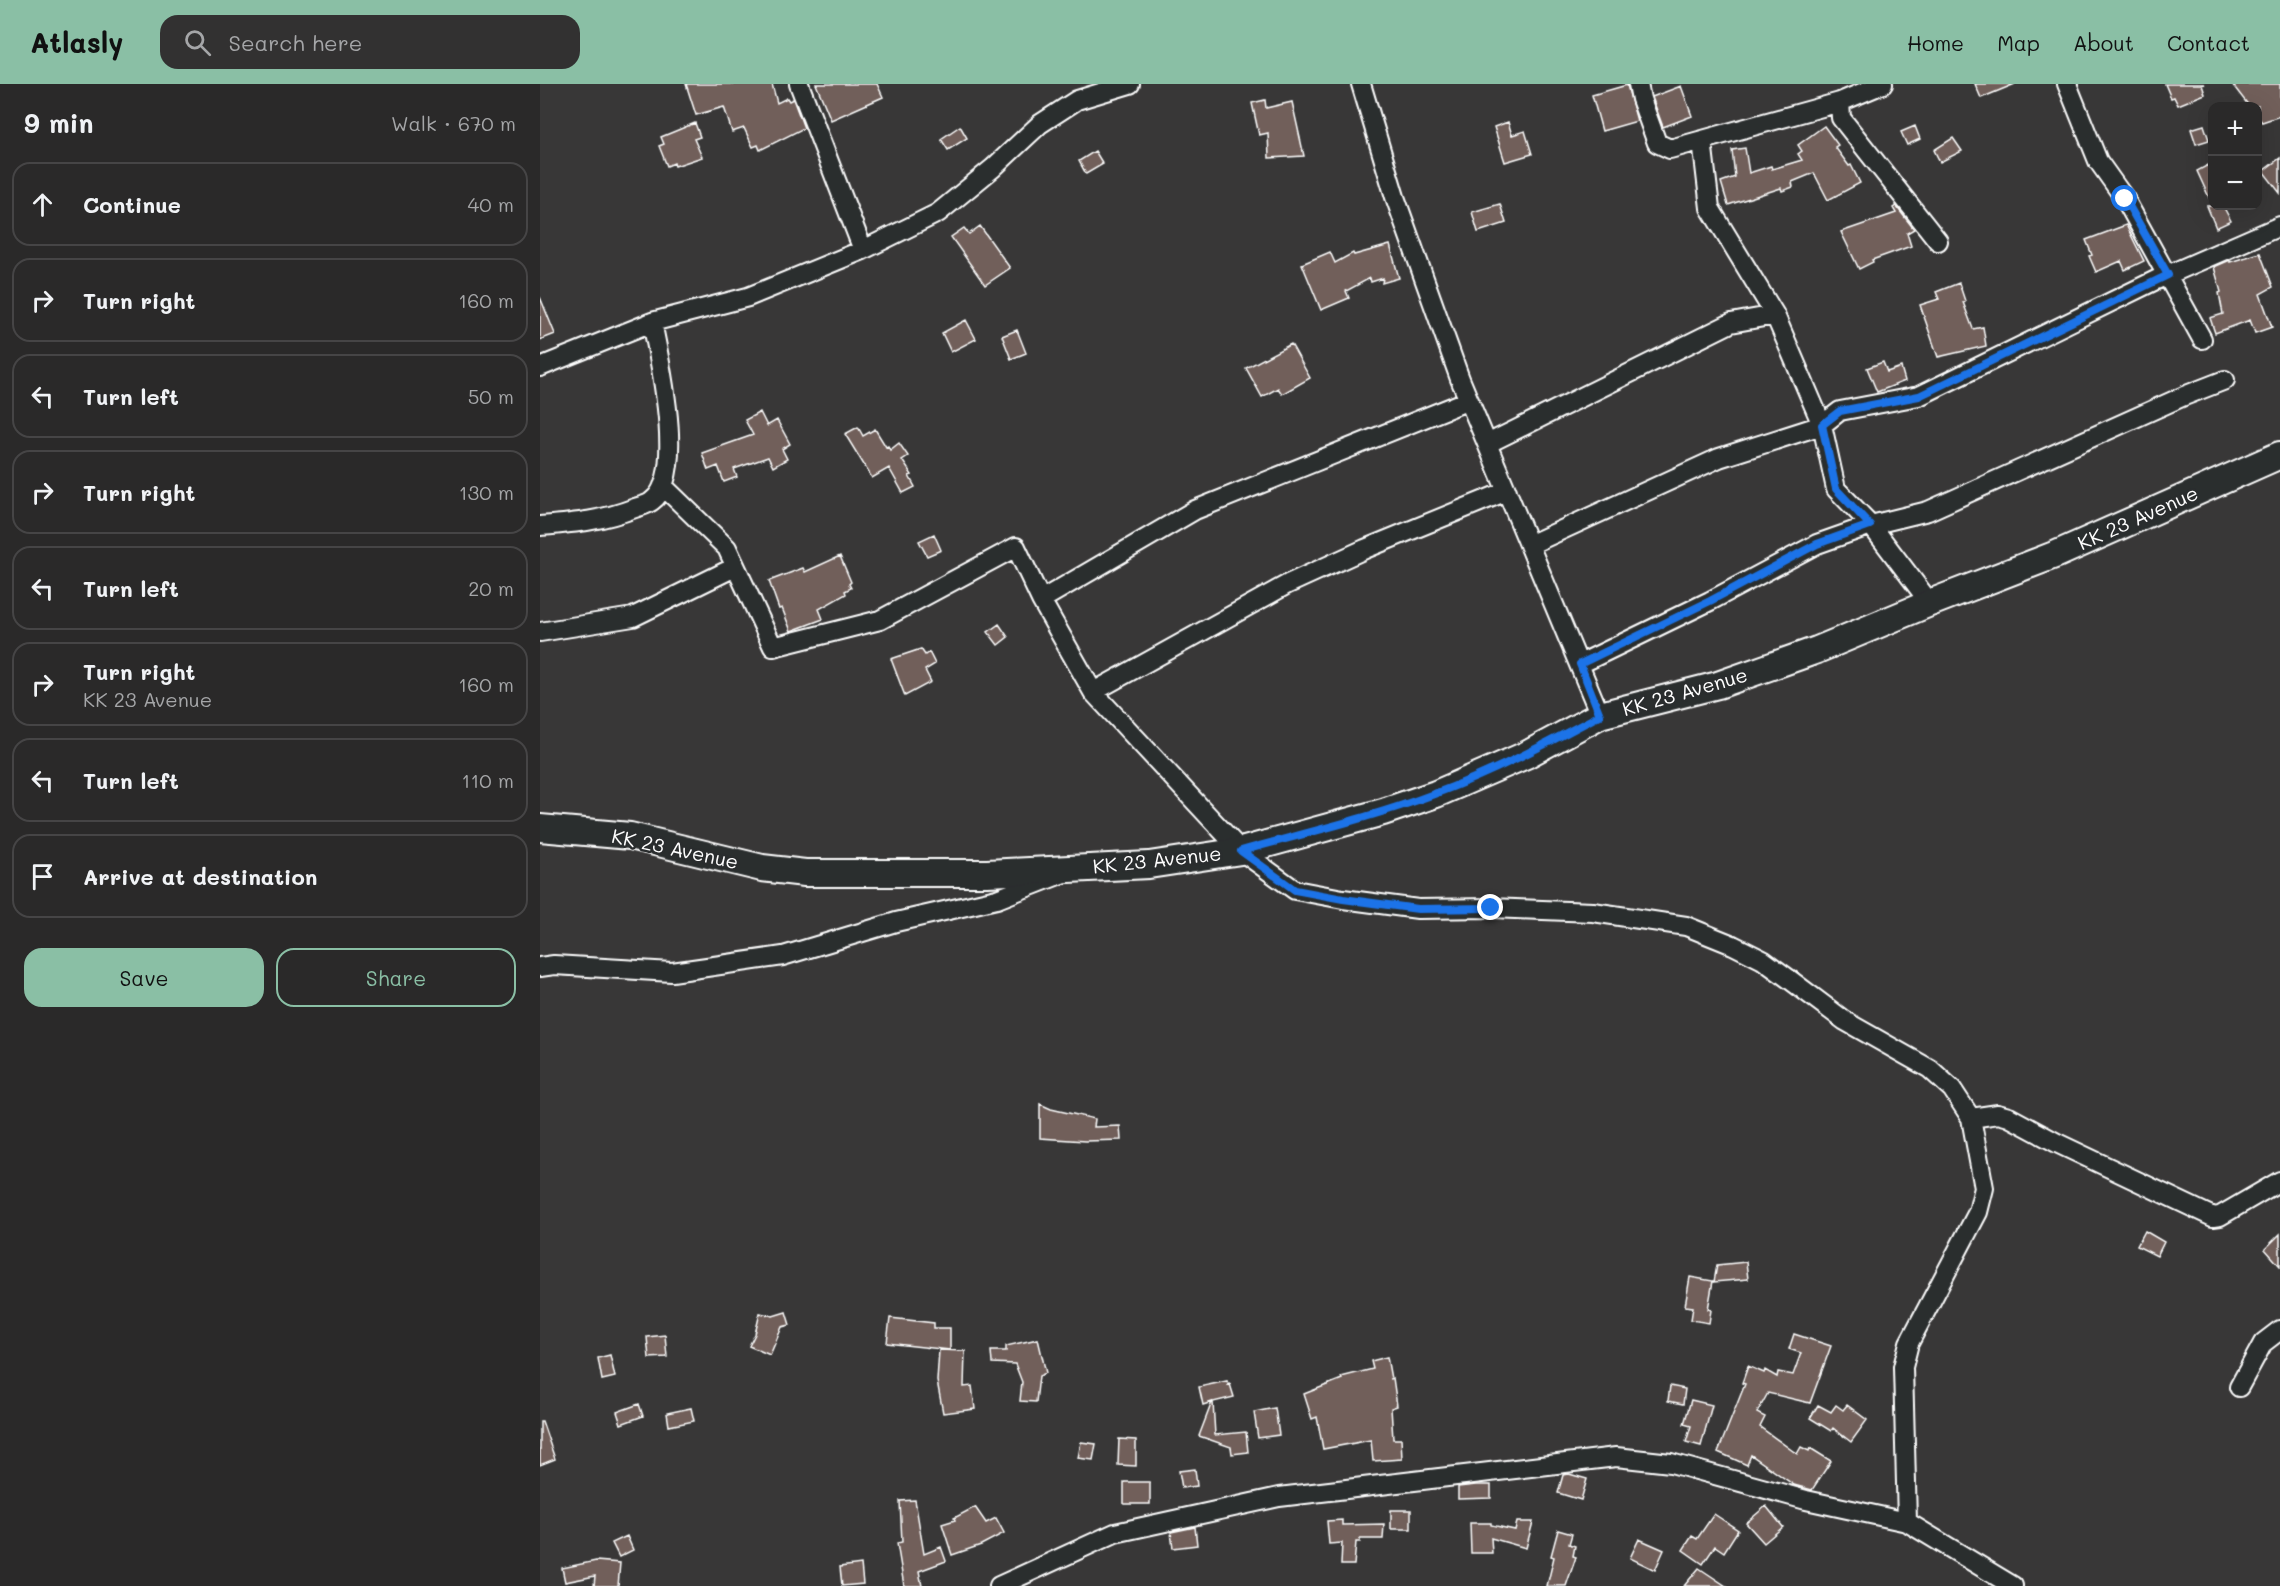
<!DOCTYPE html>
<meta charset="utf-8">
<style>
body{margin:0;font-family:Mali,sans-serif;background:#323131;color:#f1f3f6}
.controls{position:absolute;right:18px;top:18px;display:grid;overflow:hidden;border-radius:12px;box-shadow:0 6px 24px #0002}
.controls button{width:54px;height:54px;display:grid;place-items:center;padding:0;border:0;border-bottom:2px solid #464546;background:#2a2929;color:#f1f3f6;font:30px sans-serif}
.stop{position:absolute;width:18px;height:18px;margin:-14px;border:4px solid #1a73e8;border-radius:50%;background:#fff}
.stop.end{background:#1a73e8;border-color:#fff;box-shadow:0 2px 6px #0008}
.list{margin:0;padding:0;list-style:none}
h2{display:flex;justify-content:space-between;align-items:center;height:78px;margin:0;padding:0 24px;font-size:26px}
h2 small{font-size:20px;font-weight:400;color:#a5a6a8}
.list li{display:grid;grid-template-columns:39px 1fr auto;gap:18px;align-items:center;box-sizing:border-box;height:84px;margin:0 12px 12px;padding:0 12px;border:2px solid #464546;border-radius:18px}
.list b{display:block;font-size:22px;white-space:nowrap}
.list p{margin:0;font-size:20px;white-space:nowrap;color:#a5a6a8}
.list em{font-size:20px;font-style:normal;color:#a5a6a8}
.actions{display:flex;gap:12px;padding:18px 24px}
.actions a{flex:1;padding:14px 0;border:2px solid #8abfa5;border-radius:18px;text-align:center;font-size:21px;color:#8abfa5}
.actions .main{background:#8abfa5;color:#111}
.icon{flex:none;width:33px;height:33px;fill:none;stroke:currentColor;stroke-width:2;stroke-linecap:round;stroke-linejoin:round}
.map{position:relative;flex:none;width:1740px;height:1502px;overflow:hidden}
header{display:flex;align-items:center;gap:36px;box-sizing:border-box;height:84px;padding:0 30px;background:#8abfa5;color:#111}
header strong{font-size:28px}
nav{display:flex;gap:33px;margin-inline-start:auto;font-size:21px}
.search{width:420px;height:54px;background:#323131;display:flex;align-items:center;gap:15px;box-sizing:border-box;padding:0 21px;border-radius:18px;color:#a5a6a8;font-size:22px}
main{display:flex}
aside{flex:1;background:#2a2929}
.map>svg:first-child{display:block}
.building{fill:#715f5a;stroke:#fff;stroke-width:1.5}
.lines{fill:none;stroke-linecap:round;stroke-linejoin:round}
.street-casing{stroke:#fff;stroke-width:22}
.secondary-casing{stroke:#fff;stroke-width:30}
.street{stroke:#2a2d2e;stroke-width:18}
.secondary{stroke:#2a2d2e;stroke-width:26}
.route{stroke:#1a73e8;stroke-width:8}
.labels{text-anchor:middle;stroke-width:5;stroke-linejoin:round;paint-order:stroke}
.street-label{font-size:20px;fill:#fff;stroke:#2a2d2e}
</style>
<header>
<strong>Atlasly</strong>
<div class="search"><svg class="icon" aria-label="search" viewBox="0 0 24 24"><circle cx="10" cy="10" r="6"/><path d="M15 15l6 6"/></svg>Search here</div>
<nav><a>Home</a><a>Map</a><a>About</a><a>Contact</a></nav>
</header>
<main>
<aside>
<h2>9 min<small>Walk · 670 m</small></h2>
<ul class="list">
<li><svg class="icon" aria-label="ahead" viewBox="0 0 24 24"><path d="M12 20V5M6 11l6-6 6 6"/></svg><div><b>Continue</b></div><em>40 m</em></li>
<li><svg class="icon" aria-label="right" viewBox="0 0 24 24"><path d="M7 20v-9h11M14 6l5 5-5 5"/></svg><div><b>Turn right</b></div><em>160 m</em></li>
<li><svg class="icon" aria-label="left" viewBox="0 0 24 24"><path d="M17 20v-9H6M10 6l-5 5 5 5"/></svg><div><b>Turn left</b></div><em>50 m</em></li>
<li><svg class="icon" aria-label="right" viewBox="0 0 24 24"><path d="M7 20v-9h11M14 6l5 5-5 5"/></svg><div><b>Turn right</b></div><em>130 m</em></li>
<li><svg class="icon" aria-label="left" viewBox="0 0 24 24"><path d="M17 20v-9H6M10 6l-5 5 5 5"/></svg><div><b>Turn left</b></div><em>20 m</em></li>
<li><svg class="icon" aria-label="right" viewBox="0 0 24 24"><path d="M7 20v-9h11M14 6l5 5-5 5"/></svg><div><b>Turn right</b><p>KK 23 Avenue</p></div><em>160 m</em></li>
<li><svg class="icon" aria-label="left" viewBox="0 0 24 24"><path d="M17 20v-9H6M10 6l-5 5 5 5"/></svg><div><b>Turn left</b></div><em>110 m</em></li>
<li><svg class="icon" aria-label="arrive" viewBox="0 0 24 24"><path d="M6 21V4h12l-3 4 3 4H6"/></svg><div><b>Arrive at destination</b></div></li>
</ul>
<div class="actions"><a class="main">Save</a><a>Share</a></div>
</aside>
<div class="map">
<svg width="1740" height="1502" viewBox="0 0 1740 1502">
<rect width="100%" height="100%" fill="#383737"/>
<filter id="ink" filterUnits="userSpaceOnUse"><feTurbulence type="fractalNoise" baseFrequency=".0167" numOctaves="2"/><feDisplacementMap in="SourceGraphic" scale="12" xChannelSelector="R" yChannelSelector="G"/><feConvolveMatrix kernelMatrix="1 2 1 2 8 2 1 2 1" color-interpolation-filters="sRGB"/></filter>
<g filter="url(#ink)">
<!-- building -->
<path class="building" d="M 146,0 L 232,0 L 237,19 L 247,14 L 249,17 L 253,15 L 264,44 L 220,66 L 218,61 L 213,63 L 204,44 L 192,48 L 184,23 L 156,31 Z
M 276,0 L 337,0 L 343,13 L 291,36 Z
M 1435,0 L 1475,0 L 1441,14 Z
M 1625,0 L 1664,0 L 1662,1 L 1665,10 L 1638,21 L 1634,13 L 1631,14 Z
M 1692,0 L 1740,0 L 1740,32 L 1722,38 L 1718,33 L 1718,22 L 1709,22 Z
M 1087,1 L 1097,37 L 1062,47 L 1052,11 Z
M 1141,2 L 1152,32 L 1123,43 L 1112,13 Z
M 725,16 L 726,24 L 752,18 L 764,72 L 729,74 L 728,49 L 719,51 L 712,19 Z
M 968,38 L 972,51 L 985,47 L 992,70 L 965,78 L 954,43 Z
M 155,39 L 160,53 L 154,55 L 162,73 L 135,82 L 134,79 L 127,82 L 119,62 L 124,60 L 121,53 Z
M 1664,41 L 1669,56 L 1656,60 L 1651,45 Z
M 420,42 L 427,54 L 408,66 L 401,55 Z
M 1284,42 L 1298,61 L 1295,63 L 1309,82 L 1311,81 L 1320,99 L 1288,116 L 1274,89 L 1252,98 L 1253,103 L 1242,107 L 1241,104 L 1188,121 L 1181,98 L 1195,93 L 1192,66 L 1205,64 L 1209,89 L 1231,82 L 1232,85 L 1262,76 L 1258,70 L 1262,67 L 1258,61 Z
M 1375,42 L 1380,55 L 1367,61 L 1361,48 Z
M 1413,54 L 1422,67 L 1400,78 L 1394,66 Z
M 555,67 L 563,80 L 546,90 L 539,77 Z
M 1740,74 L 1740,109 L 1723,87 Z
M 1672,79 L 1672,120 L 1657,87 Z
M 960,120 L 966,139 L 938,148 L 932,128 Z
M 1356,122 L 1374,145 L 1367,149 L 1371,162 L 1332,176 L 1333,178 L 1319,185 L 1301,148 L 1356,129 L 1353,124 Z
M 1667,122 L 1683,122 L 1691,137 L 1676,144 Z
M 1586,141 L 1604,177 L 1585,186 L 1581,177 L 1556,188 L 1549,172 L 1552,171 L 1546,156 Z
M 440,142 L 470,184 L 445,201 L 411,153 L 424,144 L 429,150 Z
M 850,161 L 859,194 L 842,199 L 843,194 L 831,198 L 830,194 L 806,207 L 809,214 L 781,226 L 762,180 L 790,168 L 795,179 L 813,169 L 814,171 Z
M 1720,169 L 1733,203 L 1720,210 L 1732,243 L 1715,249 L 1710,236 L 1675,249 L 1670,234 L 1683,230 L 1679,209 L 1681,208 L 1674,183 L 1690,176 L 1690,178 Z
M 1419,199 L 1425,217 L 1423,218 L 1433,245 L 1443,243 L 1446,262 L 1398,273 L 1380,221 L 1399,215 L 1396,208 Z
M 0,213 L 15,250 L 0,256 Z
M 426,236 L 436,255 L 411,268 L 402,249 Z
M 477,246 L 486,269 L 471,275 L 462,252 Z
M 751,260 L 770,294 L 742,310 L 738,304 L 722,313 L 706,284 Z
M 1343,278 L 1347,288 L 1361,283 L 1365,297 L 1337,308 L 1327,284 Z
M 220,328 L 227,342 L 237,336 L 250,360 L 242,365 L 247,375 L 233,383 L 228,373 L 194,385 L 197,393 L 184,398 L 178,382 L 168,386 L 162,369 L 213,351 L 205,336 Z
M 318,343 L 323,352 L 335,345 L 346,363 L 348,362 L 350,366 L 359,359 L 368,372 L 362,376 L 372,391 L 369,392 L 375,403 L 363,409 L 349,384 L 332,394 L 305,350 Z
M 394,450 L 401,466 L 387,472 L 379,457 Z
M 300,472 L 311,498 L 309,500 L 311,504 L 305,507 L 306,510 L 279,525 L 283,535 L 251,547 L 242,524 L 239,525 L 229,497 L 263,484 L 265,488 Z
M 459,540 L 468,553 L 458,561 L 448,548 Z
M 381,565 L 385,571 L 389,568 L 395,580 L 385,586 L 391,598 L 365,612 L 351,575 Z
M 500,1020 L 511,1025 L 555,1035 L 554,1043 L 580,1042 L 581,1056 L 545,1057 L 500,1054 Z
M 1605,1147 L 1624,1158 L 1617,1172 L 1597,1162 Z
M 1740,1150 L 1740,1182 L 1725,1165 Z
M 1206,1178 L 1208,1195 L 1174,1198 L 1177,1181 Z
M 1150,1193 L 1173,1197 L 1168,1225 L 1171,1226 L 1169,1239 L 1151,1236 L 1153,1223 L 1145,1222 Z
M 246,1228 L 250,1241 L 242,1243 L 230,1271 L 209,1262 L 215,1250 L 220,1229 L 233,1232 Z
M 350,1234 L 394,1239 L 394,1244 L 410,1244 L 410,1266 L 347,1259 Z
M 1254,1250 L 1291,1262 L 1270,1319 L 1228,1309 L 1217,1329 L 1225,1333 L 1220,1343 L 1257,1370 L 1261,1363 L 1269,1367 L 1270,1364 L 1291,1377 L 1272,1406 L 1254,1401 L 1211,1371 L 1207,1381 L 1178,1368 L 1205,1300 L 1202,1299 L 1208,1282 L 1224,1289 L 1225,1286 L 1237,1293 L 1238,1288 L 1253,1291 L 1261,1269 L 1249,1265 Z
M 125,1251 L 127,1273 L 109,1274 L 107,1253 Z
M 498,1255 L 506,1289 L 499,1292 L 496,1318 L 480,1317 L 482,1298 L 475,1280 L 452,1279 L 451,1267 L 466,1267 L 466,1262 Z
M 399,1266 L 425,1267 L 424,1303 L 432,1302 L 435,1325 L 403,1329 L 397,1297 Z
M 70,1271 L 75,1293 L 62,1296 L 58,1274 Z
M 847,1273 L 851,1295 L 853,1294 L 857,1322 L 851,1324 L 853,1355 L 861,1355 L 862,1375 L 833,1377 L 831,1356 L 783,1365 L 777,1333 L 772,1335 L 764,1310 L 802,1295 L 801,1293 L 833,1285 L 831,1277 Z
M 687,1297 L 688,1301 L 690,1300 L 694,1313 L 673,1318 L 675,1351 L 706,1348 L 708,1368 L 692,1370 L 691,1363 L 659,1352 L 672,1318 L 663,1321 L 659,1303 Z
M 1130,1302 L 1145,1305 L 1143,1320 L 1128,1317 Z
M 1151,1316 L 1172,1321 L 1161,1362 L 1146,1358 L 1151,1342 L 1144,1340 Z
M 99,1320 L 103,1332 L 81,1340 L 77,1328 Z
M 1278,1321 L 1291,1328 L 1296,1321 L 1303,1326 L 1307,1321 L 1327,1336 L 1311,1358 L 1293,1344 L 1291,1347 L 1270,1334 Z
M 151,1324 L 154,1337 L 129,1342 L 127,1329 Z
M 735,1324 L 739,1351 L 718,1354 L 714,1328 Z
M 0,1337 L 2,1337 L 15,1375 L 0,1381 Z
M 579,1355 L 596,1356 L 596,1382 L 578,1381 Z
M 541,1358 L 556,1360 L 553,1376 L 538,1374 Z
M 655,1385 L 657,1402 L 642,1404 L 639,1387 Z
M 1029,1390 L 1047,1395 L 1041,1416 L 1018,1409 L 1023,1391 Z
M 584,1398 L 610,1398 L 610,1420 L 584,1420 Z
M 936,1401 L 951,1401 L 951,1414 L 918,1415 L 918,1403 Z
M 375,1416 L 384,1470 L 401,1463 L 406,1477 L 379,1487 L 382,1502 L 364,1502 L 357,1459 L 362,1458 L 360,1417 Z
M 1226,1422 L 1243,1443 L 1224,1459 L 1206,1439 Z
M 435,1423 L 446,1439 L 456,1434 L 464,1449 L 441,1461 L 412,1471 L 402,1440 L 415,1436 L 414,1434 Z
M 851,1426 L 871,1426 L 871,1445 L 851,1445 Z
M 1174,1430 L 1198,1446 L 1184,1468 L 1175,1462 L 1163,1480 L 1143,1466 L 1152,1452 L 1157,1455 Z
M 802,1436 L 802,1441 L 844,1440 L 843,1455 L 820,1455 L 820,1458 L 816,1458 L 814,1481 L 801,1481 L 802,1459 L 789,1460 L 787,1437 Z
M 977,1438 L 993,1438 L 986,1464 L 951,1454 L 952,1469 L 931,1469 L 930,1439 L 951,1439 L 951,1441 L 975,1446 Z
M 655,1443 L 657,1461 L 633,1464 L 631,1448 Z
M 1018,1446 L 1032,1450 L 1029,1460 L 1035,1462 L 1033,1472 L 1036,1473 L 1026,1502 L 1007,1502 L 1014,1473 L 1011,1472 Z
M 87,1452 L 93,1466 L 79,1473 L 72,1459 Z
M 1099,1455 L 1124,1466 L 1115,1486 L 1090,1474 Z
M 56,1477 L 80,1479 L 78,1502 L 54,1502 L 55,1492 L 25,1498 L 22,1484 Z
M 321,1480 L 323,1500 L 302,1502 L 300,1483 Z
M 1159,1484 L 1186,1502 L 1144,1502 Z"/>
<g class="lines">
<!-- street casing -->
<g class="street-casing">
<path id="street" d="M 259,0 L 323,166
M 821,0 L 855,113 L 920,295 L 1060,631
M 1098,0 L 1101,15 L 1117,59 L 1130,65 L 1300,18
M 1343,0 L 1300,18 L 1301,34 L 1398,157
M 1527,0 L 1558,77 L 1585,115 L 1662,255
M 1162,56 L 1170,124 L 1235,231 L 1282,341 L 1296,405 L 1331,441 L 1390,519
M 0,283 L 112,238 L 208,213 L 323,166 L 398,129 L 453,84 L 500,40 L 537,16 L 590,0
M 947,360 L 1191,239 L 1235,231
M 123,402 L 187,464 L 233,563 L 340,536 L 476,463 L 501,516 L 553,608 L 701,767 L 755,806 L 803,815 L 878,825 L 951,824 L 1053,828 L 1146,842 L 1193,861 L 1223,876 L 1249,895 L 1305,937 L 1390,985 L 1412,1005 L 1431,1034 L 1444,1104 L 1438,1128 L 1369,1259 L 1363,1283 L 1367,1438
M 0,442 C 35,439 61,437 95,424 C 100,422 108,421 112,417 C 147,392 119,274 112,238
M 989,461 L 1179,374 L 1282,341 L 1300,327 L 1379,312 L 1616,196 L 1740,142
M 501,516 L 655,426 L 929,316
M 0,548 L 93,533 L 195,483
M 1040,580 L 1170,517 L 1277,460 L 1331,441 L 1388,427 L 1644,312 L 1685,296
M 553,608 L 748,500 L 825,465 L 967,407
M 0,883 L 14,881 L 132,888 L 243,872 L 356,838 L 457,815 L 521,790
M 1431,1034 L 1458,1030 L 1469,1033 L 1517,1059 L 1673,1133 L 1680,1132 L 1740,1097
M 1699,1303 L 1723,1259 L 1740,1246
M 459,1502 L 575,1449 L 739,1413 L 1076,1373 L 1131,1379 L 1266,1416 L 1367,1438 L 1473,1502"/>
</g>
<!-- secondary casing -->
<g class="secondary-casing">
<path id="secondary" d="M 0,744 L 90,752 L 222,784 L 265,789 L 447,789 L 609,781 L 701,767 L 843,728 L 896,710 L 986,671 L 1060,631 L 1178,601 L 1277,566 L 1390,519 L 1517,470 L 1740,371"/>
</g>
<!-- street -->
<use href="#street" class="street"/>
<!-- secondary -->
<use href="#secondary" class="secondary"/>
</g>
</g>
<g class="lines" filter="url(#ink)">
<!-- route -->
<path class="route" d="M 951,824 L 878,825 L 803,815 L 755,806 L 701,767 C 765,749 831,734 894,710 C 952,689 1006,660 1060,631 L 1040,580 L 1170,517 L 1277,460 L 1330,441 L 1296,405 L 1282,341 L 1300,327 L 1379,312 L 1628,191 L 1585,115"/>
</g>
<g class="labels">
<!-- street labels -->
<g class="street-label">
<text transform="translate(1598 434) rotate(-24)" y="7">KK 23 Avenue</text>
<text transform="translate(1145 608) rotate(-16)" y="7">KK 23 Avenue</text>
<text transform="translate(135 765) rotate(12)" y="7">KK 23 Avenue</text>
<text transform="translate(617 776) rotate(-6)" y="7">KK 23 Avenue</text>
</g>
</g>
</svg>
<div class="controls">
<button>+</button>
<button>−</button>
</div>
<div class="stop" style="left:1585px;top:115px"></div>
<div class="stop end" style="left:951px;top:824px"></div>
</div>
</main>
